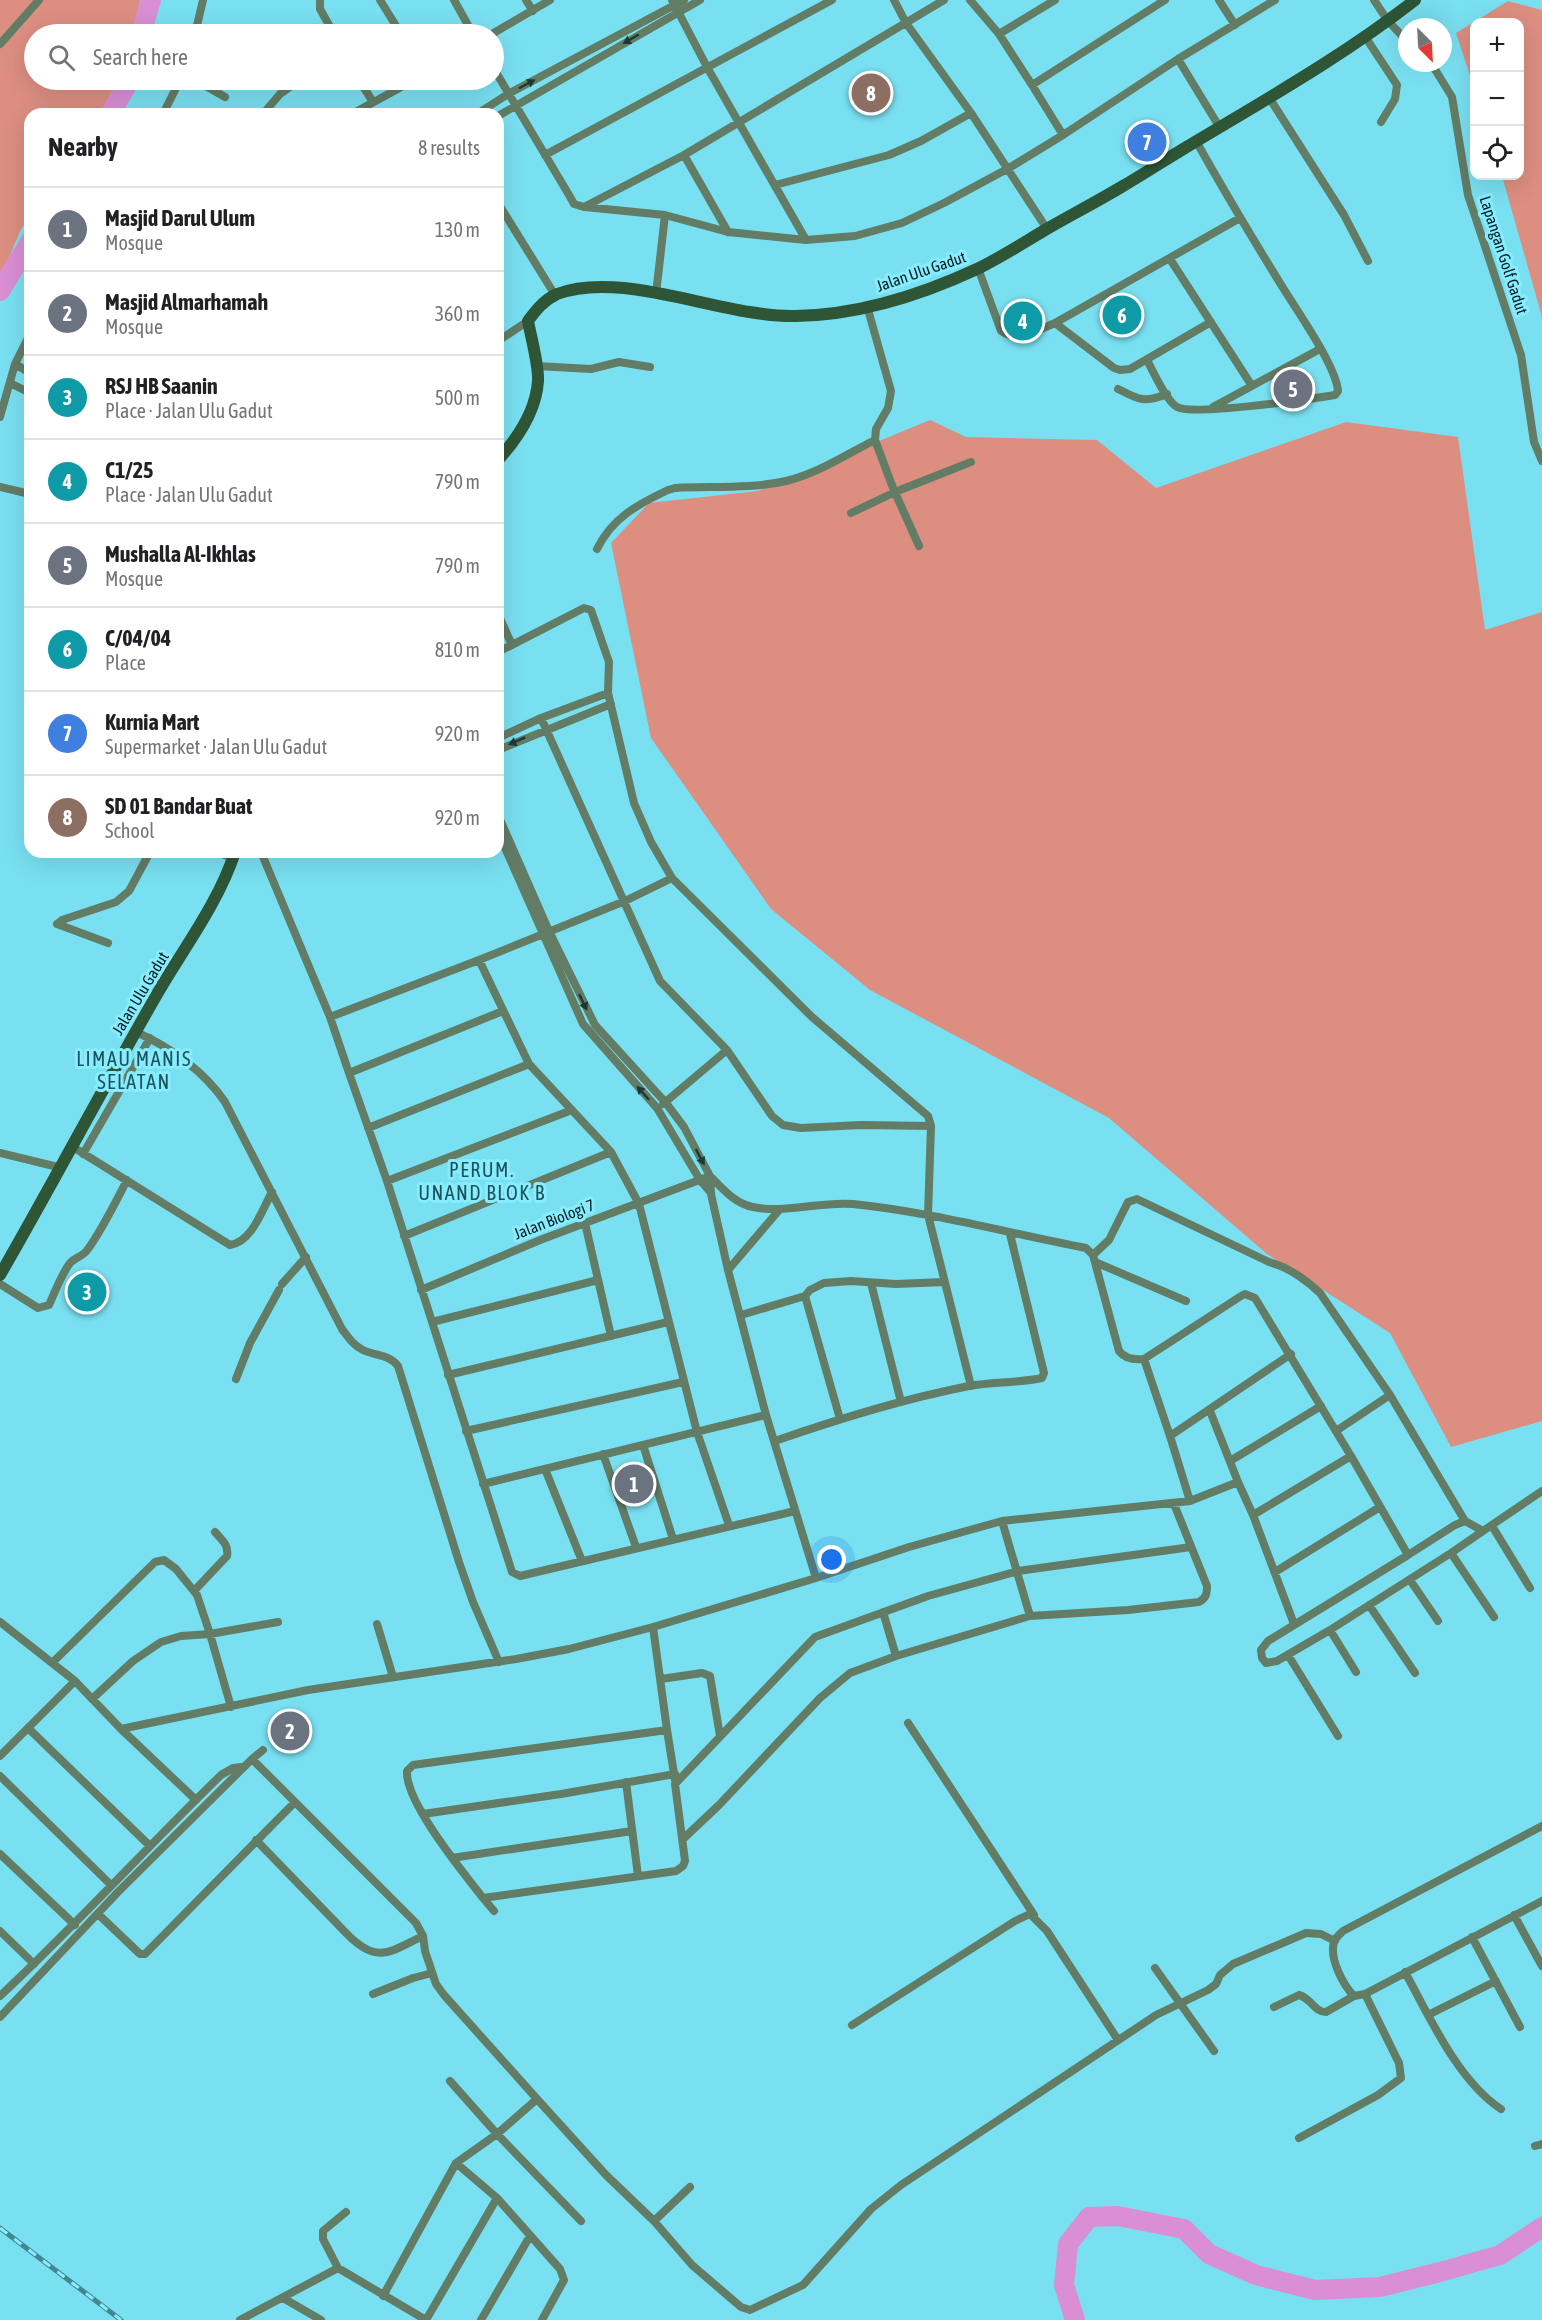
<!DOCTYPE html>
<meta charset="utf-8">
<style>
body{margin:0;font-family:"Asap Condensed",sans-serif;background:#f6f6f6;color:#202124}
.controls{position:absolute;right:18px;top:18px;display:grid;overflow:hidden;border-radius:12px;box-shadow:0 6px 24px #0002}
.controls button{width:54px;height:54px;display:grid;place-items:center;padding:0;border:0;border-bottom:2px solid #e0e0e0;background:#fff;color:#202124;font:30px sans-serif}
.compass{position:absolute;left:1398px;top:18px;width:54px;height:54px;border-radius:50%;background:#fff;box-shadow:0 6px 24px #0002;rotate:156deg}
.you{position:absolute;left:832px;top:1560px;width:21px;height:21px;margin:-15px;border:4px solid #fff;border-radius:50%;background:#1a73e8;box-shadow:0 0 0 9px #1a73e833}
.badge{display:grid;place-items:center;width:39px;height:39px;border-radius:50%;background:#b45309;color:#fff;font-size:20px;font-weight:700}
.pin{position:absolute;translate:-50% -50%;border:3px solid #fff;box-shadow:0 2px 6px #0006}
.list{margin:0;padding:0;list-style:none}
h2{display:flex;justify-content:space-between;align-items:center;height:78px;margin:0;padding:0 24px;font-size:26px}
h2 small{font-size:20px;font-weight:400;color:#757577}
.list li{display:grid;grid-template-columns:39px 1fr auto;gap:18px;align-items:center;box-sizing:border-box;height:84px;padding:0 24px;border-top:2px solid #e0e0e0}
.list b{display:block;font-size:22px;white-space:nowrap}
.list p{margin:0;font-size:20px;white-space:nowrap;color:#757577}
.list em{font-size:20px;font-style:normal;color:#757577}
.icon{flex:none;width:33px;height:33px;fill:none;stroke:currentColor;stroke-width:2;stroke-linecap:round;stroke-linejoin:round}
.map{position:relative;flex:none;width:1542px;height:2320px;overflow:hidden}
.search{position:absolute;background:#fff;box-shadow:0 6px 24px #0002;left:24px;top:24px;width:480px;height:66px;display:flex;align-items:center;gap:15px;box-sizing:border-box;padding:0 21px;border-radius:33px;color:#757577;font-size:22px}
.panel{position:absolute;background:#fff;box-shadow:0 6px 24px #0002;left:24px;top:108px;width:480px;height:750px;border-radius:18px}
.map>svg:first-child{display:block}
.green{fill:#dc8e81}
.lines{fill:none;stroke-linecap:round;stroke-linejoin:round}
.river{stroke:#da8ed4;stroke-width:20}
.street{stroke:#627c66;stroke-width:8}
.secondary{stroke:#2e5536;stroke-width:12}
.rail-casing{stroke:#428792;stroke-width:5}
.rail{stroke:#87edfe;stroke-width:3;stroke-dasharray:9;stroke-linecap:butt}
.oneway{fill:#1d3835}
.labels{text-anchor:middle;stroke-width:6;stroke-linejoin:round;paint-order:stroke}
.street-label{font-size:16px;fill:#001b20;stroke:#87edfe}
.quarter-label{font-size:20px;letter-spacing:1.5px;fill:#1a535b;stroke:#87edfe}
</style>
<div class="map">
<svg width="1542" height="2320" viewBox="0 0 1542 2320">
<rect width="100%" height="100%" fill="#79e0f1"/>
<!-- green -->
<path class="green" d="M 0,0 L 140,0 L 133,34 L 34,34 L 34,80 L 124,80 L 121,95 L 106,114 L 30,114 L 30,216 L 21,229 L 0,279 Z
M 1508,1 L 1542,10 L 1542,317 L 1502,176 L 1520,176 L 1520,22 L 1474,22 L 1474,88 L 1456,33 Z
M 930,420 L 966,437 L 1097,440 L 1156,488 L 1346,422 L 1458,437 L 1485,630 L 1542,612 L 1542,1421 L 1451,1447 L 1390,1333 L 1267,1254 L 1109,1118 L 870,990 L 771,909 L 651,738 L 611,543 L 649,503 L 758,491 Z"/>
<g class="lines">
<!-- river -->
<path class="river" d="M 141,34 L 151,0
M 110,114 L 130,80
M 0,291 L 30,242
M 1075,2320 L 1064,2285 L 1068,2244 L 1089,2217 L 1118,2216 L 1184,2229 L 1209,2254 L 1256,2275 L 1315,2290 L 1380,2287 L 1440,2272 L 1500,2255 L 1542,2227"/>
<!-- street -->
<path class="street" d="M 320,0 L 320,9 L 334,34
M 380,0 L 401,34
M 454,0 L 473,34
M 526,0 L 533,11
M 672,0 L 707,67 L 806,240 L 855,236 L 902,223 L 944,203 L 1009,168 L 1063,135 L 1178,59 L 1275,0
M 894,0 L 906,23 L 971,113 L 1047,229
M 970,0 L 999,34 L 1032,85
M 1219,0 L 1235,25
M 1374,0 L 1388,21 L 1407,41
M 195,34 L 203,0
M 492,34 L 550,0
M 999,34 L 1055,0
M 1366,38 L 1397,85 L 1395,99 L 1381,122
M 0,44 L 39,0
M 1178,59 L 1220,128
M 1428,63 L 1436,71 L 1452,97 L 1468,195 L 1521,355 L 1534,442 L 1542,461
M 494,69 L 569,195 L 574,204 L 584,207 L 684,155 L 944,0
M 195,80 L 225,97
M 359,80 L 373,102
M 1270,99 L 1344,215 L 1368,261
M 163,114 L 180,80
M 263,114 L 280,94 L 300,80
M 352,114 L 414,80
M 477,114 L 508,94 L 684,0
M 498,116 L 700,0
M 1063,135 L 1032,85 L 1165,0
M 545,155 L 832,0
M 684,155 L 728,232
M 775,185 L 889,155 L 921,141 L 971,113
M 498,203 L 555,295
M 585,207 L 665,215 L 728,232 L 806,240
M 1170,259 L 1252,386
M 978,268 L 1001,331 C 1019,343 1036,331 1055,323 L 1114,368 L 1120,370 L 1130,369 L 1211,322
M 656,294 L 665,215
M 867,306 L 891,391 L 888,408 L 876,429 L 875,440 L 893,488 L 919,546
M 1055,323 L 1240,218
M 498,341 L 528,321
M 1147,360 C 1153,371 1166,401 1177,407 C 1192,416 1311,399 1335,395 L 1338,391 C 1336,365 1295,308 1280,283 C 1251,236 1223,189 1196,141
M 15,364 L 30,373
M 536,366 L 591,369 L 619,362 L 650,367
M 10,383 L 30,393
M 1118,389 C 1139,400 1144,403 1167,394
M 1213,407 L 1320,349
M 0,417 L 15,364 L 30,334
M 0,487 L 30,494
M 851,513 L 895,492 L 971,462
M 597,549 C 612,518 638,504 668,490 L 675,488 C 711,486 751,489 786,481 C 817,474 847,454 875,440
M 498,614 L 512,645
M 498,652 L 584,608 L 591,610 L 609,662 L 608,693 L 634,803 L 651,842 L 672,878 L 812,1017 L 928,1116 L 931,1126 L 928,1215 L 971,1386
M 541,718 L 660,981 L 727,1050 L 772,1116 L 783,1125 L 801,1128 L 861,1125 L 931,1126
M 498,738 L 541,718 L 608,693
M 498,750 L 611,704
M 498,815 L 549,931 L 595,1025 L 666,1103 L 684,1127 L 710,1176 L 711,1194 L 728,1270 L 766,1415 L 816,1578
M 498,832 L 583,1024 L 657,1108 L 700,1180 L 711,1193
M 216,852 L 233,858
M 261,852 L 330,1017 L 349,1073 L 387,1181 L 512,1572 L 520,1576 L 795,1511
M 57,924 L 62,920 L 116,902 L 129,891 L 150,852
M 57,924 L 108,943
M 479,960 L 529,1064 L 611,1152 L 639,1204 L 697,1432 L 729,1525
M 330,1017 L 479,960 L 625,901 L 672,878
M 136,1032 C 170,1047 204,1071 225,1102 L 342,1329 C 348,1337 353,1345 363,1350 C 375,1356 389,1354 398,1366 L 459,1562 L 473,1602 L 499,1662
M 349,1073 L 503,1011
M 663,1104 L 727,1050
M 368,1128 L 529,1064
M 73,1147 L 230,1245 C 252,1242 262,1210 272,1192
M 0,1153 L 62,1168
M 83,1154 L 150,1038
M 387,1181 L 572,1110
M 585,1223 L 611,1336
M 404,1236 L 611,1152
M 1093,1255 L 1109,1240 L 1128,1202 L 1137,1199 L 1269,1262 C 1289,1267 1305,1279 1320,1293 L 1390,1395 L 1465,1521
M 1095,1262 L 1186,1301
M 728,1270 L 780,1209
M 871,1283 L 901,1402
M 0,1284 L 38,1308 L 49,1305 C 55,1292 61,1275 70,1263 C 75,1257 83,1257 88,1249 C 103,1228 115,1203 127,1180
M 282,1284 L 306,1257
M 421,1290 L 540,1240 L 710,1176 C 722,1188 735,1204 753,1207 C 786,1214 820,1201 853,1204 C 931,1212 1008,1233 1086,1248 L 1093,1255 L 1119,1351 C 1125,1359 1134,1360 1144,1359 L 1241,1296 L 1245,1294 L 1255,1298 L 1351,1456 L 1408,1555 L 1268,1641 L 1261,1650 L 1262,1658 L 1266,1663 L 1277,1661 L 1330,1630
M 741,1315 L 805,1296
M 432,1322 L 598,1280
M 1291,1354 L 1170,1436 L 1190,1501 L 1238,1482 L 1253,1515 L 1294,1624
M 1144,1359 L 1170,1436
M 448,1375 L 668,1322
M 236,1379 L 250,1343 L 279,1290
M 1210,1411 L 1238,1482
M 840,1419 L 805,1296 L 810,1290 L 824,1283 L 851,1281 L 896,1284 L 944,1282
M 466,1431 L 683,1382
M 1336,1431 L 1390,1395
M 775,1441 C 838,1419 903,1399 969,1386 C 993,1382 1018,1383 1042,1378 L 1044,1373 L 1010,1234
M 643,1445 L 673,1539
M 603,1454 L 636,1547
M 1230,1461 L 1321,1406
M 545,1469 L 582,1561
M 483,1484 L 766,1415
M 1253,1515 L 1351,1456
M 1002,1521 L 1030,1616
M 1492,1526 L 1530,1588
M 1451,1553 L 1494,1617
M 1408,1555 L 1455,1525 L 1465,1521 L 1483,1531 L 1542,1491
M 1275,1572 L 1380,1507
M 1410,1580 L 1438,1621
M 194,1591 L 227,1556 C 229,1545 222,1540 215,1532
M 1369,1605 L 1415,1673
M 883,1612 L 896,1656
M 0,1622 L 75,1681 L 121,1729 L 196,1800
M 377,1624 L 393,1677
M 653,1627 L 667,1730 L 413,1765 L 407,1771 C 405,1802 463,1872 483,1898 L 676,1871 L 683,1866 L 685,1861 L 675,1784 L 815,1637 L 928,1596 L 1018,1571 L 1191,1547
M 1288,1655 L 1338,1736
M 53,1662 L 155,1562 L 164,1560 L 176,1569 L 197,1595 L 210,1634 L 231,1707
M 1356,1672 L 1330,1630 L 1451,1553 L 1483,1531
M 661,1679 L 702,1673 L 710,1676 L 720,1736
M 92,1699 L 133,1661 L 161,1642 L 181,1636 L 210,1634 L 278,1622
M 908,1723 L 1034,1915
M 28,1728 L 150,1846
M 121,1729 L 308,1690 L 516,1659 L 569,1649 L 653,1627 L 816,1578 L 909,1547 L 1002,1521 L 1190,1501
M 667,1730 L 675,1780
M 0,1756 L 75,1681
M 252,1759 L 263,1750
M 0,1776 L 111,1885
M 626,1782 L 638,1876
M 423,1814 L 561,1794 L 675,1774
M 683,1839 L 719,1805 L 820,1698 L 850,1673 L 896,1656 L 1030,1616 L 1128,1610 L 1199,1602 C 1206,1598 1207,1594 1207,1586 L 1174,1504
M 256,1840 L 348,1935 C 378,1965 391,1951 423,1936
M 0,1854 L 75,1925
M 452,1858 L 632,1831
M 483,1898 L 494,1911
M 98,1914 L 140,1954 L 145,1954 L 295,1802
M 1514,1915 L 1542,1966
M 0,1931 L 34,1964
M 1472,1937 L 1520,2027
M 1155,1968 L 1214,2051
M 1405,1972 C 1429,2016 1458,2081 1501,2109
M 373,1994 L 413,1978 L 432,1973
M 0,1996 C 76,1925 146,1848 221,1775 L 233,1768 L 242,1767
M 1354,1996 C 1343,1985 1329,1958 1334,1942 C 1336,1937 1340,1934 1343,1931 L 1542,1826
M 1274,2007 L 1299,1995 C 1311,1998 1314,2012 1326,2012 L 1354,1996 L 1365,1994 L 1542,1901
M 1428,2015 L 1496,1981
M 0,2017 L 118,1892 L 252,1759 L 416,1923 L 423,1936 L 425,1951 L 436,1984 L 444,1995 L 537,2099 L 606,2175 L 654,2221 L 692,2265 L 741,2307 L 750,2310 L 803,2285 L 871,2209 L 901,2185 L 1156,2015 L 1208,1990 L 1216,1984 L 1220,1975 L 1233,1964 L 1306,1933 L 1321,1934 L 1335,1941
M 852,2025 L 1015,1921 L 1030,1914 L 1047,1931 L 1118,2040
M 450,2081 L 497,2134 L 581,2221
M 1299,2138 L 1378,2095 L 1401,2078 L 1399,2063 L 1365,1994
M 1535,2146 L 1542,2144
M 456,2163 L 497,2198 L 560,2269 L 564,2280 L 542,2320
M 346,2212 L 323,2231 L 323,2239 L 338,2268 L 426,2320
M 654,2221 L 690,2187
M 383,2296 L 456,2163 L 497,2134 L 537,2099
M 283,2298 L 321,2320
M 240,2320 L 338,2268
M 426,2320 L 497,2198
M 481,2320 L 530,2236"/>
<!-- secondary -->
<path class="secondary" d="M 498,460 C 517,439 536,412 538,381 C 539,366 531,337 528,321 C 536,310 544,300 557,294 C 623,269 724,318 796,316 C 857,315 921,295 977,269 C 1000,258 1023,243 1045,230 C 1071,215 1098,201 1123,186 C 1147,172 1171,156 1195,142 C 1270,97 1346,54 1415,0
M 0,1275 C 53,1183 103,1088 156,996 C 183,949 218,904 235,852"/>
<!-- rail casing -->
<g class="rail-casing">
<path id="rail" d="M 0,2228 L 121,2320"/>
</g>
<!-- rail -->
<use href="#rail" class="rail"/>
</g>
<!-- one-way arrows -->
<defs><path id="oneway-solid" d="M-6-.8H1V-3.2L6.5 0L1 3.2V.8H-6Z" transform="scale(1.5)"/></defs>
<g class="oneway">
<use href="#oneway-solid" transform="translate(631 39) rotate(150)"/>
<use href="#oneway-solid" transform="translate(527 84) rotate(-28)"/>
<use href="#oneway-solid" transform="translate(517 741) rotate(156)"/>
<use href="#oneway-solid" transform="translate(583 1002) rotate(64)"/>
<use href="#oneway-solid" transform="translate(643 1093) rotate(-132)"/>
<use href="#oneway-solid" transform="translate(700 1157) rotate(62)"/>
</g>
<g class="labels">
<!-- street labels -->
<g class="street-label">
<text transform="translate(1504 255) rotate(72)" y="6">Lapangan Golf Gadut</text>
<text transform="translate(921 271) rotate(-19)" y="6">Jalan Ulu Gadut</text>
<text transform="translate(140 993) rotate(-59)" y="6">Jalan Ulu Gadut</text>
<text transform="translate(554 1219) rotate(-21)" y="6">Jalan Biologi 7</text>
</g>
<!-- quarter labels -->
<g class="quarter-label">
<text x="134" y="1066">LIMAU MANIS<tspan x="134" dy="23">SELATAN</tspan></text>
<text x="482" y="1177">PERUM.<tspan x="482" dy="23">UNAND BLOK B</tspan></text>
</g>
</g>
</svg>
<div class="controls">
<button>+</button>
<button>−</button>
<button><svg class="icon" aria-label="locate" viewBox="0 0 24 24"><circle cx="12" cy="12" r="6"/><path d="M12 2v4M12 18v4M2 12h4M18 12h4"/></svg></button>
</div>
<svg class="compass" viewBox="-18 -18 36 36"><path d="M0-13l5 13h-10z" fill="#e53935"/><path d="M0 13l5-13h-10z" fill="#757577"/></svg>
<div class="you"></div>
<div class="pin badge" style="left:634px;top:1484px;background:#6b7280">1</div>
<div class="pin badge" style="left:290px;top:1731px;background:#6b7280">2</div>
<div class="pin badge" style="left:87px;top:1292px;background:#0f9aa8">3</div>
<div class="pin badge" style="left:1023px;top:321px;background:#0f9aa8">4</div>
<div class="pin badge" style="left:1293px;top:389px;background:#6b7280">5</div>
<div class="pin badge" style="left:1122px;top:315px;background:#0f9aa8">6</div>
<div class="pin badge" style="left:1147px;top:142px;background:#3f7fe0">7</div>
<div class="pin badge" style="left:871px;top:93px;background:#8d6e63">8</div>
<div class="search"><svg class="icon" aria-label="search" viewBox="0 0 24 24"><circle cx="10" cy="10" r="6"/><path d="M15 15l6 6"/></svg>Search here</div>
<section class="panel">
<h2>Nearby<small>8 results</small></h2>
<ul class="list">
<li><span class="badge" style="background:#6b7280">1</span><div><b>Masjid Darul Ulum</b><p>Mosque</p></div><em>130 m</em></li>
<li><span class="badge" style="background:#6b7280">2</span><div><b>Masjid Almarhamah</b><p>Mosque</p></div><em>360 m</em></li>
<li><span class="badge" style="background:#0f9aa8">3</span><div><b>RSJ HB Saanin</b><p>Place · Jalan Ulu Gadut</p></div><em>500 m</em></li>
<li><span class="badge" style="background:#0f9aa8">4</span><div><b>C1/25</b><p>Place · Jalan Ulu Gadut</p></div><em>790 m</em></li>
<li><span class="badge" style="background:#6b7280">5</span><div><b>Mushalla Al-Ikhlas</b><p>Mosque</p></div><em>790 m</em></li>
<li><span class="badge" style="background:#0f9aa8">6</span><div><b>C/04/04</b><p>Place</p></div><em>810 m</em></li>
<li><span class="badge" style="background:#3f7fe0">7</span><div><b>Kurnia Mart</b><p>Supermarket · Jalan Ulu Gadut</p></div><em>920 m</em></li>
<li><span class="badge" style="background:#8d6e63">8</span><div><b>SD 01 Bandar Buat</b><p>School</p></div><em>920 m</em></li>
</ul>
</section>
</div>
